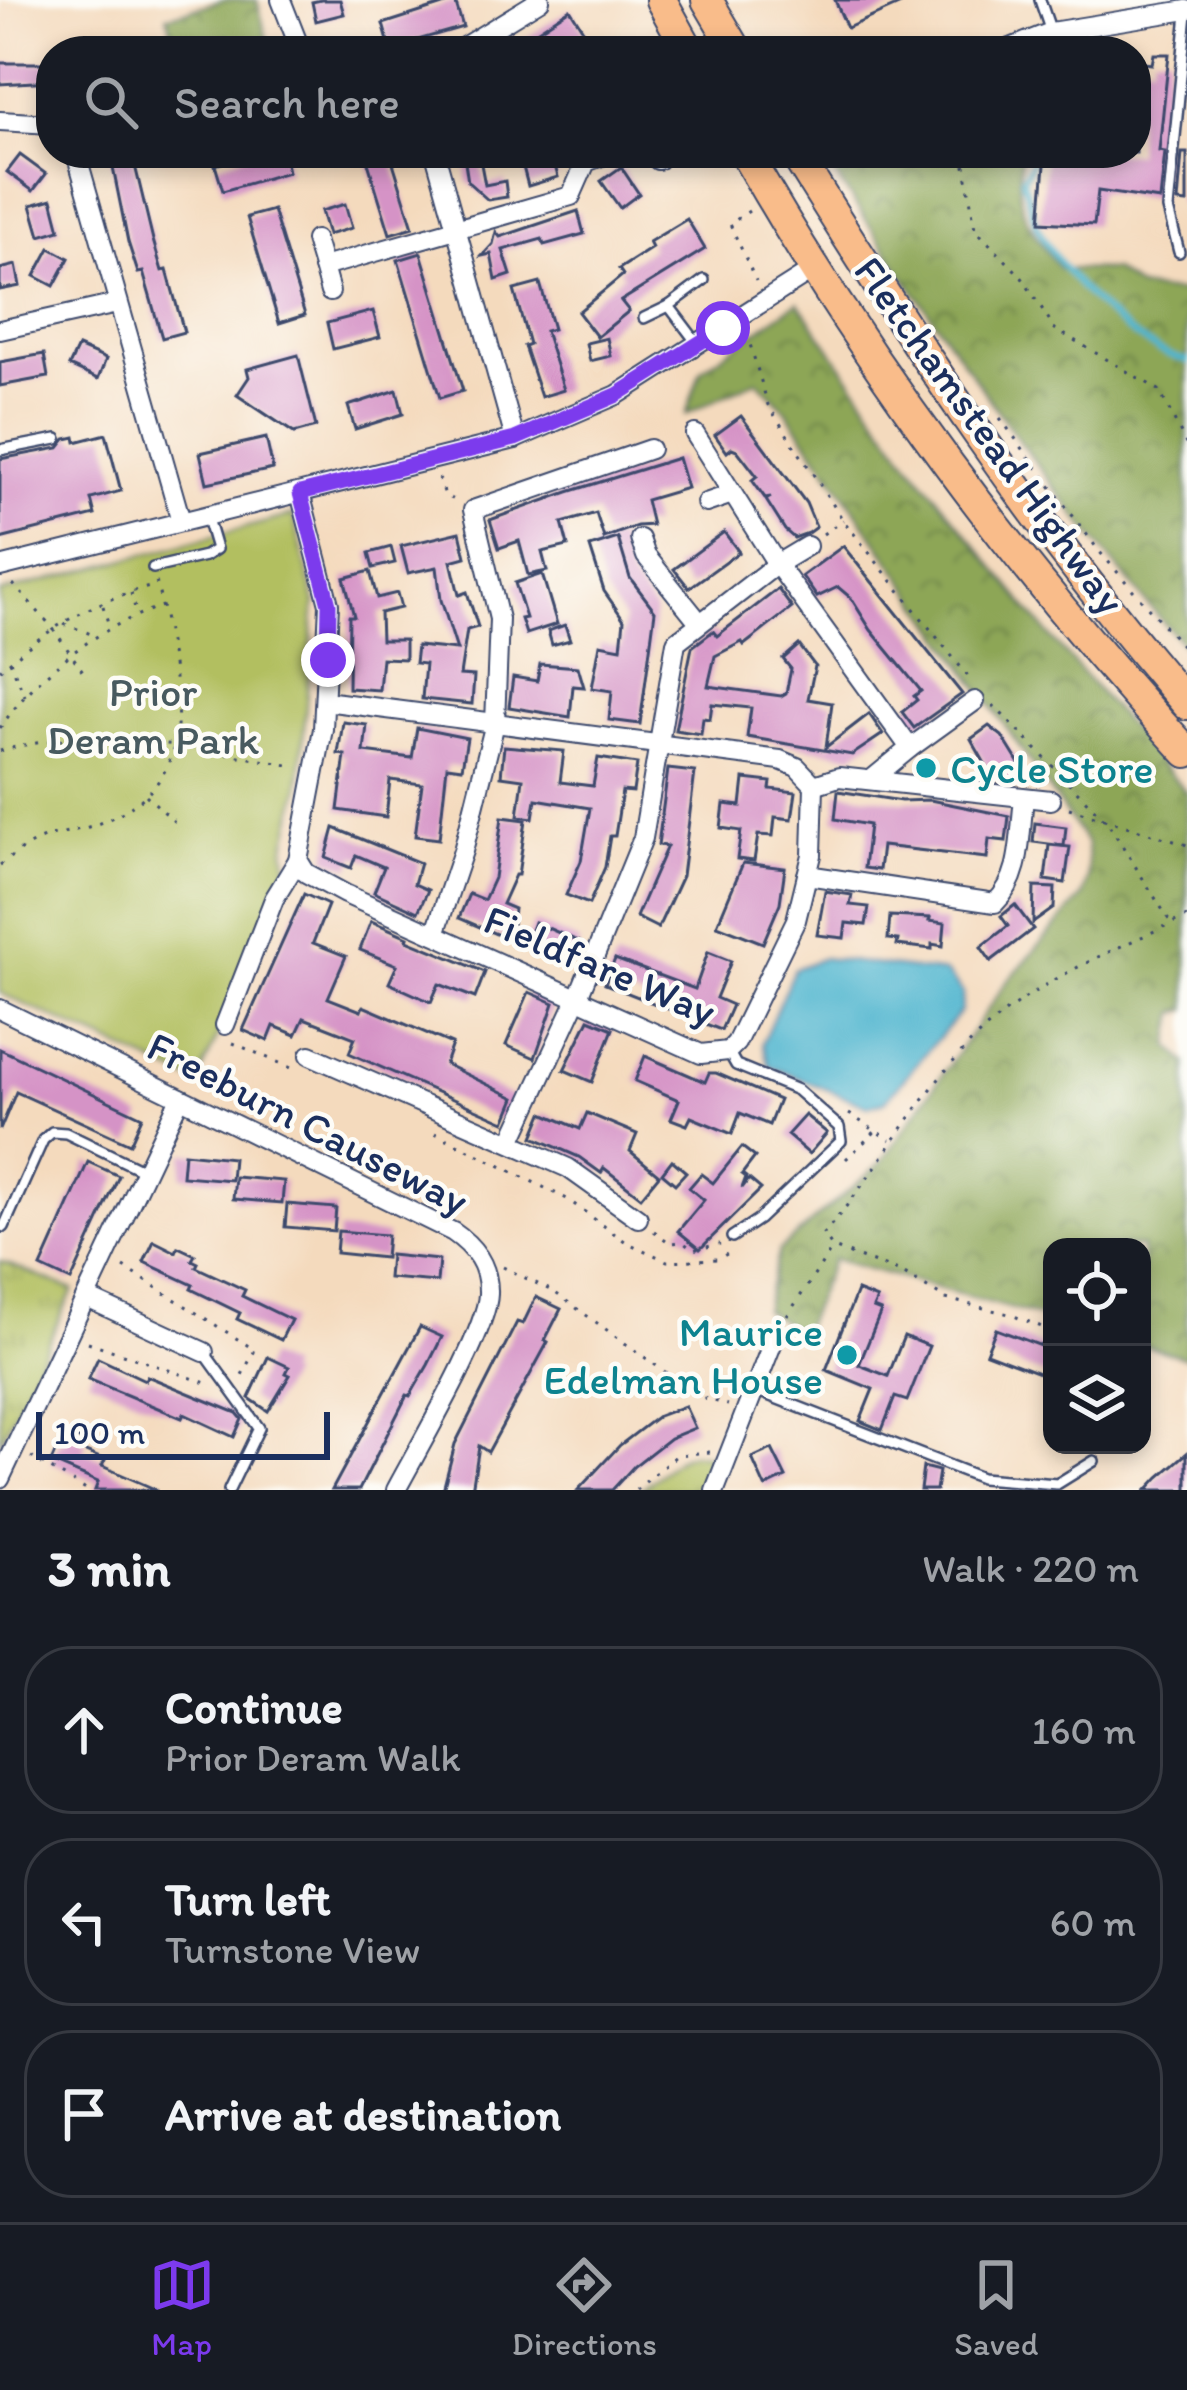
<!DOCTYPE html>
<html lang="en">
<head>
<meta charset="utf-8">
<style>
  :root { --surface:#171b24; --page:#242831; --text:#f1f3f6; --muted:#9ea1a6; --line:#363941; --accent:#7c3aed }
  body { margin:0; font-family:Itim,sans-serif; background:var(--page); color:var(--text) }
  .controls { position:absolute; right:36px; bottom:36px; display:grid; overflow:hidden; border-radius:24px; box-shadow:0 6px 18px #0003 }
  .controls button { width:108px; height:108px; display:grid; place-items:center; padding:0; border:0; border-bottom:3px solid var(--line); background:var(--surface); color:var(--text); font:60px sans-serif }
  .scale { position:absolute; left:36px; bottom:30px; width:294px; box-sizing:border-box; padding-left:12px; border:6px solid #1b2f5e; border-top:0; font-size:33px; line-height:42px; white-space:nowrap; color:#1b2f5e; -webkit-text-stroke:9px #fdfcf7; paint-order:stroke }
  .stop { position:absolute; width:36px; height:36px; margin:-27px; border:9px solid #7c3aed; border-radius:50%; background:#fff }
  .stop.end { background:#7c3aed; border-color:#fff; box-shadow:0 3px 12px #0008 }
  .list { margin:0; padding:0; list-style:none }
  h2 { display:flex; justify-content:space-between; align-items:center; height:156px; margin:0; padding:0 48px; font-size:51px }
  h2 small { font-size:39px; font-weight:400; color:var(--muted) }
  .list li { display:grid; grid-template-columns:78px 1fr auto; gap:36px; align-items:center; box-sizing:border-box; height:168px; margin:0 24px 24px; padding:0 24px; border:3px solid var(--line); border-radius:48px }
  .list b { display:block; font-size:45px; white-space:nowrap }
  .list p { margin:0; font-size:39px; white-space:nowrap; color:var(--muted) }
  .list em { font-size:39px; font-style:normal; color:var(--muted) }
  .icon { flex:none; width:66px; height:66px; fill:none; stroke:currentColor; stroke-width:2; stroke-linecap:round; stroke-linejoin:round }
  .map { position:relative; flex:none; width:1187px; height:1490px; overflow:hidden }
  .search { position:absolute; background:var(--surface); box-shadow:0 6px 18px #0003; left:36px; right:36px; top:36px; height:132px; display:flex; align-items:center; gap:30px; box-sizing:border-box; padding:0 42px; border-radius:48px; color:var(--muted); font-size:45px }
  .sheet { height:732px; background:var(--surface) }
  nav { display:flex; justify-content:space-around; align-items:center; box-sizing:border-box; height:168px; border-top:3px solid var(--line); background:var(--surface); font-size:33px; color:var(--muted) }
  nav a { display:grid; justify-items:center; gap:6px }
  nav .on { color:var(--accent) }
  .map>svg:first-child { display:block }
  .grass { fill:url(#grass-tufts); stroke:#667760; stroke-width:3 }
  .forest { fill:url(#forest-crowns); stroke:#546a5a; stroke-width:3 }
  .park { fill:#b2bf61; stroke:#667760; stroke-width:3 }
  .water { fill:#50b5cf; stroke:#367296; stroke-width:3 }
  .lines { fill:none; stroke-linecap:round; stroke-linejoin:round }
  .stream { stroke:#50b5cf; stroke-width:6 }
  .building { fill:#d593c6 }
  .service-casing { stroke:#3c496c; stroke-width:14 }
  .minor-casing { stroke:#3c496c; stroke-width:22 }
  .trunk-casing { stroke:#3c496c; stroke-width:34 }
  .path { stroke:#3c496c; stroke-width:3; stroke-dasharray:3 9; stroke-linecap:butt }
  .service { stroke:#fff; stroke-width:9 }
  .minor { stroke:#fff; stroke-width:18 }
  .trunk { stroke:#f9bc8a; stroke-width:30 }
  .route { stroke:#7c3aed; stroke-width:15 }
  .culture-dot { fill:#0f9aa8; stroke:#fdfcf7; stroke-width:4.5 }
  .labels { text-anchor:middle; dominant-baseline:central; stroke-width:9; stroke-linejoin:round; paint-order:stroke }
  .street-label { font-size:42px; fill:#1b2f5e; stroke:#fdfcf7 }
  .park-label { font-size:42px; fill:#485a5f; stroke:#fdfcf7 }
  .culture-label { font-size:42px; fill:#0d838f; stroke:#fdfcf7; text-anchor:start }
</style>
</head>
<body>
<div class="map">
<svg width="1187" height="1490" viewBox="0 0 1187 1490">
  <defs>
    <pattern id="grass-tufts" width="24" height="20" patternUnits="userSpaceOnUse" patternTransform="scale(3)"><rect width="24" height="20" fill="#b2bf61"/><path d="M3 7l-1-3M5 7V3M7 7l1-3M15 17l-1-3M17 17v-4M19 17l1-3" fill="none" stroke="#98a457"/></pattern>
    <pattern id="forest-crowns" width="20" height="18" patternUnits="userSpaceOnUse" patternTransform="scale(3)"><rect width="20" height="18" fill="#8da657"/><path d="M2 6a3 3 0 1 1 6 0M12 15a3 3 0 1 1 6 0" fill="none" stroke="#72884b"/></pattern>
  </defs>
  <rect width="100%" height="100%" fill="#fdfcf7"/>
  <filter id="ink" filterUnits="userSpaceOnUse"><feTurbulence type="fractalNoise" baseFrequency=".00833" numOctaves="2"/><feDisplacementMap in="SourceGraphic" scale="24" xChannelSelector="R" yChannelSelector="G"/><feConvolveMatrix kernelMatrix="1 2 1 2 8 2 1 2 1" color-interpolation-filters="sRGB"/></filter>
  <filter id="wash" filterUnits="userSpaceOnUse"><feTurbulence type="fractalNoise" baseFrequency=".004" numOctaves="4" result="noise"/><feDisplacementMap in="SourceGraphic" scale="48" xChannelSelector="R" yChannelSelector="G"/><feGaussianBlur stdDeviation="2.7" result="paint"/><feColorMatrix in="noise" values="0 0 0 0 0 0 0 0 0 0 0 0 0 0 0 0 0 1.4 0 .05"/><feComposite in="paint" operator="in"/></filter>
  <g filter="url(#wash)">
    <rect width="100%" height="100%" fill="#f4dabd"/>
    <!-- grass -->
    <g class="grass">
      <path d="M0,1261L73,1290L0,1443Z"/>
      <path d="M691,1453L712,1456L699,1490H640L680,1457Z"/>
    </g>
    <!-- forest -->
    <g class="forest">
      <path d="M224,0H257L270,51H178L167,16Z"/>
      <path d="M850,153H1022C1012,210 1028,225 1060,269L1113,270L1138,288L1187,293V649C1053,501 942,332 830,167Z"/>
      <path d="M798,302L905,457L1049,635L1187,793V1010L1176,1013L1170,1046L1187,1063V1358L1142,1345V1247H1052V1320L833,1259L801,1333L764,1310L779,1250L880,1164L1006,983L1083,896L1088,877L1087,844L785,409L757,380L686,414L701,370Z"/>
    </g>
    <!-- park -->
    <path class="park" d="M293,515L315,602L299,789L285,850L288,875L197,1083L0,993V593Z"/>
    <!-- water -->
    <path class="water" d="M823,958L946,973L963,993L961,1011L885,1101L868,1106L769,1066L762,1043L794,969Z"/>
    <g class="lines">
      <!-- stream -->
      <path class="stream" d="M1036,153L1023,179C1027,194 1031,210 1037,225C1060,276 1132,348 1187,361"/>
    </g>
    <g id="blocks">
      <!-- building -->
      <g class="building">
        <path d="M321,0H340L344,14L316,21L312,2Z"/>
        <path d="M835,0H910L847,28Z"/>
        <path d="M455,1L463,27L390,48L383,24Z"/>
        <path d="M570,9L585,33L569,44L574,51H506Z"/>
        <path d="M1154,54H1169L1159,151L1165,152L1160,200L1098,191L1094,225L1040,222L1046,153H1136V62L1152,64Z"/>
        <path d="M0,63H51V81L0,84Z"/>
        <path d="M110,153H132L153,240L162,271L167,270L184,332L162,338L143,272L138,273L128,242Z"/>
        <path d="M253,153H284L288,172L223,191L215,165Z"/>
        <path d="M365,153H390L413,227L390,234Z"/>
        <path d="M1182,153H1187V203L1178,202Z"/>
        <path d="M552,154L558,177L528,186L522,163Z"/>
        <path d="M20,155L46,174L33,191L7,172Z"/>
        <path d="M480,159L485,185L505,181L507,197L488,200L468,182L465,162Z"/>
        <path d="M621,167L639,194L620,208L601,181Z"/>
        <path d="M52,199L60,230L40,236L31,205Z"/>
        <path d="M345,204L352,228L328,235L321,211Z"/>
        <path d="M273,210L305,315L279,323L247,217Z"/>
        <path d="M578,211L584,234L544,245L542,239L503,250L511,275L496,280L491,254L482,256L493,244L496,232L500,237Z"/>
        <path d="M687,219L705,249L621,301L629,311L597,337L578,312L623,275L619,269L652,248L649,242Z"/>
        <path d="M50,248L69,258L54,286L35,276Z"/>
        <path d="M421,253L463,391L440,398L398,260Z"/>
        <path d="M16,265L20,286L0,290V269Z"/>
        <path d="M540,283L553,329L545,331L564,390L541,397L524,346L529,344L514,290Z"/>
        <path d="M373,311L380,337L333,349L327,323Z"/>
        <path d="M607,338L611,356L590,361L586,343Z"/>
        <path d="M78,347L106,359L98,379L69,366Z"/>
        <path d="M44,354L48,377L0,386V362Z"/>
        <path d="M298,355L316,427L294,433L237,395L249,377L247,369Z"/>
        <path d="M397,390L403,414L355,429L348,406Z"/>
        <path d="M741,416L806,503L816,527L808,533L794,538L785,530L766,500L771,497L765,498L752,480L757,476L737,450L732,448L727,452L715,435Z"/>
        <path d="M106,434L121,491L91,499L95,515L0,539V459L59,448L66,439L75,437L76,442Z"/>
        <path d="M266,438L273,469L207,483L200,453Z"/>
        <path d="M678,458L687,488L646,500L652,525L637,526L604,538L596,513L562,523L568,546L542,552L547,571L528,575L519,541L499,548L490,520L568,492Z"/>
        <path d="M460,532L466,557L451,561L459,595L467,592L478,627L467,630L460,675L474,676L472,704L422,699L425,664L415,663L417,646L457,650L441,600L437,567L408,573L401,546Z"/>
        <path d="M724,532L739,552L689,588L674,569Z"/>
        <path d="M618,538L630,578L655,611L640,724L609,720L612,691L592,688L600,644L621,648L624,620L604,591L590,547Z"/>
        <path d="M843,546L962,694L914,728L902,712L917,700L914,696L921,691L871,630L851,598L838,587L817,597L802,576Z"/>
        <path d="M391,547L395,563L373,568L369,553Z"/>
        <path d="M370,571L377,598L397,593L401,608L380,613L381,640H405V659L382,658L379,690L348,688L349,616H354L344,578Z"/>
        <path d="M542,574L557,624L526,634L521,619L526,618L515,583Z"/>
        <path d="M778,589L792,608L744,645L742,642L715,656L708,686L781,696L786,693L791,669L783,659L799,645L815,666L808,699L832,703L826,747L869,714L883,734L852,755L747,737L751,708L712,704L710,719L703,718L701,734L675,730L692,647L713,631L717,636Z"/>
        <path d="M565,625L570,640L552,645L548,631Z"/>
        <path d="M540,664L578,667L584,687L573,686L570,717L509,707L513,677L537,681Z"/>
        <path d="M343,722L367,725L364,752L412,758L417,728L467,738L462,768L447,766L439,839L415,836L422,784L390,780L386,817L338,810L345,755L338,754Z"/>
        <path d="M989,726L1002,736L1023,770L1008,782L998,776L992,780L975,778L987,767L971,739Z"/>
        <path d="M504,746L564,751L560,782L593,786L598,758L637,764L633,792L622,791L615,836H610L605,867L589,904L566,895L581,861L590,808L536,799L533,818L518,816L523,779L501,776Z"/>
        <path d="M668,769L695,772L682,876L658,928L636,917L667,846L658,845Z"/>
        <path d="M744,779L771,782L770,789L796,792L792,819L775,817L773,836L758,835L754,861L737,859L741,831L721,828L724,804L741,806Z"/>
        <path d="M838,791L901,801L930,800L1009,816L1006,841L989,839L987,858L882,846L879,870L864,868L869,825L835,819Z"/>
        <path d="M502,817L526,820L518,875H515L502,904L514,909L510,940L459,918L469,894L484,900L494,878Z"/>
        <path d="M1035,823L1066,827L1064,846L1033,842Z"/>
        <path d="M334,828L420,863L414,884L428,890L418,912L374,892L384,867L356,855L351,868L326,858Z"/>
        <path d="M1049,845L1070,847L1065,883L1045,880Z"/>
        <path d="M743,863L785,868L780,903L763,943L717,925Z"/>
        <path d="M1034,887L1055,888L1054,908L1033,923Z"/>
        <path d="M825,891L852,895L850,905L869,907L866,925L846,923L844,938L817,935Z"/>
        <path d="M304,894L328,905L313,943L346,956L328,998L361,1011L363,1006L452,1044L445,1064L515,1098L505,1122L349,1053L355,1038L304,1018L296,1035L274,1026L268,1041L243,1030Z"/>
        <path d="M1015,905L1033,929L991,961L981,947L1008,926L1001,916Z"/>
        <path d="M890,916L930,918L929,921L945,923L943,946L932,944V949L897,945L898,940L888,939Z"/>
        <path d="M371,921L408,937L407,940L485,972L475,998L439,984L431,1002L389,983L397,965L360,950Z"/>
        <path d="M534,922L580,942L570,966L525,946Z"/>
        <path d="M708,952L731,961L716,998L732,1005L721,1030L605,984L615,959L695,989Z"/>
        <path d="M529,992L554,1003L535,1058L506,1045Z"/>
        <path d="M589,1019L613,1029L592,1082L564,1070Z"/>
        <path d="M0,1049L142,1117L130,1144L16,1092L0,1130Z"/>
        <path d="M645,1056L705,1082L709,1073H716L779,1100L769,1125L740,1113L732,1134L691,1117L687,1125L671,1119L679,1100L635,1081Z"/>
        <path d="M543,1113L580,1129L587,1113L637,1134L630,1151L659,1175L641,1197L604,1168L601,1173L579,1157L533,1137Z"/>
        <path d="M805,1115L827,1133L809,1154L787,1135Z"/>
        <path d="M742,1147L755,1157L742,1174L746,1177L742,1188L749,1179L761,1189L700,1249L678,1231L704,1200L689,1188L701,1174L713,1183Z"/>
        <path d="M184,1153L233,1158L231,1180L182,1176Z"/>
        <path d="M672,1160L686,1172L675,1184L662,1173Z"/>
        <path d="M88,1162L119,1176L71,1281L41,1267Z"/>
        <path d="M235,1177L284,1181L282,1203L233,1199Z"/>
        <path d="M287,1204L336,1208L334,1231L285,1227Z"/>
        <path d="M338,1231L387,1235L385,1258L336,1253Z"/>
        <path d="M154,1241L176,1252L178,1247L195,1255L192,1260L198,1263L196,1267L245,1290L242,1296L291,1320L281,1340L237,1319L240,1313L191,1289L193,1285L144,1262Z"/>
        <path d="M390,1255L439,1260L437,1282L388,1278Z"/>
        <path d="M857,1291L877,1299L873,1308L881,1311L859,1365L888,1376L904,1336L929,1346L907,1401L895,1397L882,1430L860,1421L873,1389L826,1370Z"/>
        <path d="M536,1297L561,1309L545,1340L548,1342L488,1452L479,1446L472,1490H443L455,1444L517,1322L523,1324Z"/>
        <path d="M420,1327L442,1337L428,1365L410,1396L407,1395L359,1490H332Z"/>
        <path d="M996,1329L1052,1350L1049,1377L986,1353Z"/>
        <path d="M268,1357L289,1367L286,1373L290,1375L268,1411L249,1398Z"/>
        <path d="M98,1358L145,1380L147,1376L237,1413L242,1419L234,1437L184,1414L182,1418L88,1379Z"/>
        <path d="M685,1406L695,1428L670,1438L634,1466L612,1490H578L620,1445L658,1416Z"/>
        <path d="M67,1434L86,1442L83,1451L105,1460L102,1466L157,1490H95L98,1482L51,1462L60,1441L64,1443Z"/>
        <path d="M772,1449L786,1477L765,1487L752,1458Z"/>
        <path d="M1187,1453V1490H1147L1159,1477Z"/>
        <path d="M923,1467L939,1471L936,1490H920Z"/>
      </g>
    </g>
  </g>
  <g filter="url(#ink)">
    <use href="#blocks" fill-opacity="0" stroke="#3c496c" stroke-width="3"/>
    <g class="lines">
      <defs>
        <g id="service">
          <path d="M1040,0L1051,32"/>
          <path d="M1179,252L1168,209L1187,13"/>
          <path d="M669,306L697,343"/>
          <path d="M644,318L669,306L704,280"/>
          <path d="M0,450L57,439"/>
          <path d="M153,568L205,556L216,549L206,515"/>
          <path d="M728,1051L736,1065L797,1090L839,1127L841,1141L759,1219L732,1237"/>
          <path d="M4,1227L43,1140L52,1132L66,1133L146,1172"/>
          <path d="M204,1352L259,1428L229,1490"/>
          <path d="M755,1390L981,1478L1057,1484L1094,1461"/>
        </g>
        <g id="minor">
          <path d="M281,0L301,51"/>
          <path d="M457,51L540,0"/>
          <path d="M1003,51L1051,32L1187,10"/>
          <path d="M0,121L51,124"/>
          <path d="M76,153L181,521"/>
          <path d="M435,153L515,439"/>
          <path d="M652,153L658,160"/>
          <path d="M315,240L323,267L571,196L586,162L610,153"/>
          <path d="M323,267L330,292"/>
          <path d="M0,330L117,304"/>
          <path d="M695,434L777,564L910,748L975,701"/>
          <path d="M300,493L329,604L323,729L298,860L306,873L345,894L701,1054L728,1051L736,1043L796,920L812,855L814,785L797,767L780,760L325,701"/>
          <path d="M706,503L732,494"/>
          <path d="M640,539L646,556L699,622"/>
          <path d="M0,567L515,439L617,395L816,268"/>
          <path d="M871,780L910,748"/>
          <path d="M814,785L839,777L1051,800"/>
          <path d="M807,875L995,903C1023,876 1019,835 1024,799"/>
          <path d="M435,934L463,851L495,723L499,619L473,510L650,449"/>
          <path d="M0,1009L453,1232C475,1247 489,1266 488,1294C487,1332 417,1450 396,1490"/>
          <path d="M225,1025L274,899L298,860"/>
          <path d="M310,1055L568,1168L638,1218"/>
          <path d="M511,1142L578,997L643,838L676,642L777,564L807,546"/>
          <path d="M87,1298L204,1352"/>
          <path d="M0,1479L180,1098"/>
          <path d="M715,1490L776,1334"/>
        </g>
        <g id="trunk">
          <path d="M661,0L689,51"/>
          <path d="M707,0L737,51"/>
          <path d="M745,153C863,361 1024,577 1187,752"/>
          <path d="M795,153C914,345 1039,533 1187,704"/>
        </g>
      </defs>
      <!-- service casing -->
      <use href="#service" class="service-casing"/>
      <!-- minor casing -->
      <use href="#minor" class="minor-casing"/>
      <!-- trunk casing -->
      <use href="#trunk" class="trunk-casing"/>
      <!-- path -->
      <g class="path">
        <path d="M963,153L975,229L1021,276L1055,329L1159,390L1187,446"/>
        <path d="M829,155L832,153"/>
        <path d="M749,211L730,224L756,281"/>
        <path d="M747,334L768,405L843,520L971,680"/>
        <path d="M1000,418L1099,551L1187,652"/>
        <path d="M439,478L445,495L458,502"/>
        <path d="M823,534L843,520"/>
        <path d="M13,584L52,627L87,677"/>
        <path d="M131,593L136,612"/>
        <path d="M103,606L109,626"/>
        <path d="M64,624L94,635"/>
        <path d="M10,661L25,696"/>
        <path d="M0,670C45,630 95,599 154,586"/>
        <path d="M993,705L1108,823L1171,923"/>
        <path d="M0,728C38,672 98,627 162,606L156,581"/>
        <path d="M0,751C98,723 196,749 294,766"/>
        <path d="M146,795L179,826"/>
        <path d="M1069,808L1187,845"/>
        <path d="M0,865C10,858 20,849 31,844C52,832 80,832 102,822C205,780 178,693 162,606"/>
        <path d="M233,1043L296,1070"/>
        <path d="M849,1114L890,1140"/>
        <path d="M435,1133L567,1199L626,1242L667,1261L718,1259L732,1251"/>
        <path d="M846,1159L876,1131"/>
        <path d="M654,1231L670,1243L683,1242L693,1250L720,1244"/>
        <path d="M124,1267L255,1350L242,1375"/>
        <path d="M503,1267L554,1292L700,1397L728,1405"/>
        <path d="M787,1316L832,1249"/>
        <path d="M1052,1331L1009,1314L946,1299L901,1272L833,1248L823,1234C887,1163 928,1071 1006,1012C1062,969 1124,946 1187,916"/>
        <path d="M88,1342L209,1384"/>
        <path d="M31,1457L86,1490"/>
        <path d="M636,1490L677,1455L710,1452"/>
      </g>
      <!-- service -->
      <use href="#service" class="service"/>
      <!-- minor -->
      <use href="#minor" class="minor"/>
      <!-- trunk -->
      <use href="#trunk" class="trunk"/>
    </g>
  </g>
  <g class="lines" filter="url(#ink)">
    <!-- route -->
    <path class="route" d="M328,660L329,604L300,493L515,439L617,395L723,328"/>
  </g>
  <!-- markers -->
  <g class="culture-dot">
    <circle cx="926" cy="768" r="12"/>
    <circle cx="847" cy="1355" r="12"/>
  </g>
  <g class="labels">
    <!-- street labels -->
    <g class="street-label">
      <text transform="translate(990 435) rotate(54)">Fletchamstead Highway</text>
      <text transform="translate(600 965) rotate(23)">Fieldfare Way</text>
      <text transform="translate(308 1123) rotate(27)">Freeburn Causeway</text>
    </g>
    <!-- park labels -->
    <g class="park-label">
      <text x="153" y="691">Prior<tspan x="153" dy="48">Deram Park</tspan></text>
    </g>
    <!-- culture labels -->
    <g class="culture-label">
      <text x="950" y="768">Cycle Store</text>
      <text x="823" y="1331" text-anchor="end">Maurice<tspan x="823" dy="48">Edelman House</tspan></text>
    </g>
  </g>
</svg>
<div class="controls">
<button><svg class="icon" aria-label="locate" viewBox="0 0 24 24"><circle cx="12" cy="12" r="6"/><path d="M12 2v4M12 18v4M2 12h4M18 12h4"/></svg></button>
<button><svg class="icon" aria-label="layers" viewBox="0 0 24 24"><path d="M12 4l9 5-9 5-9-5zM3 14l9 5 9-5"/></svg></button>
</div>
<div class="scale">100 m</div>
<div class="stop" style="left:723px;top:328px"></div>
<div class="stop end" style="left:328px;top:660px"></div>
<div class="search"><svg class="icon" aria-label="search" viewBox="0 0 24 24"><circle cx="10" cy="10" r="6"/><path d="M15 15l6 6"/></svg>Search here</div>
</div>
<section class="sheet">
<h2>3 min<small>Walk · 220 m</small></h2>
<ul class="list">
<li><svg class="icon" aria-label="ahead" viewBox="0 0 24 24"><path d="M12 20V5M6 11l6-6 6 6"/></svg><div><b>Continue</b><p>Prior Deram Walk</p></div><em>160 m</em></li>
<li><svg class="icon" aria-label="left" viewBox="0 0 24 24"><path d="M17 20v-9H6M10 6l-5 5 5 5"/></svg><div><b>Turn left</b><p>Turnstone View</p></div><em>60 m</em></li>
<li><svg class="icon" aria-label="arrive" viewBox="0 0 24 24"><path d="M6 21V4h12l-3 4 3 4H6"/></svg><div><b>Arrive at destination</b></div></li>
</ul>
</section>
<nav>
<a class="on"><svg class="icon" aria-label="map" viewBox="0 0 24 24"><path d="M3 6l6-2 6 2 6-2v14l-6 2-6-2-6 2zM9 4v14M15 6v14"/></svg>Map</a>
<a><svg class="icon" aria-label="directions" viewBox="0 0 24 24"><path d="M12 3l9 9-9 9-9-9zM9 14v-3h6M13 9l2 2-2 2"/></svg>Directions</a>
<a><svg class="icon" aria-label="saved" viewBox="0 0 24 24"><path d="M7 4h10v16l-5-4-5 4z"/></svg>Saved</a>
</nav>
</body>
</html>
